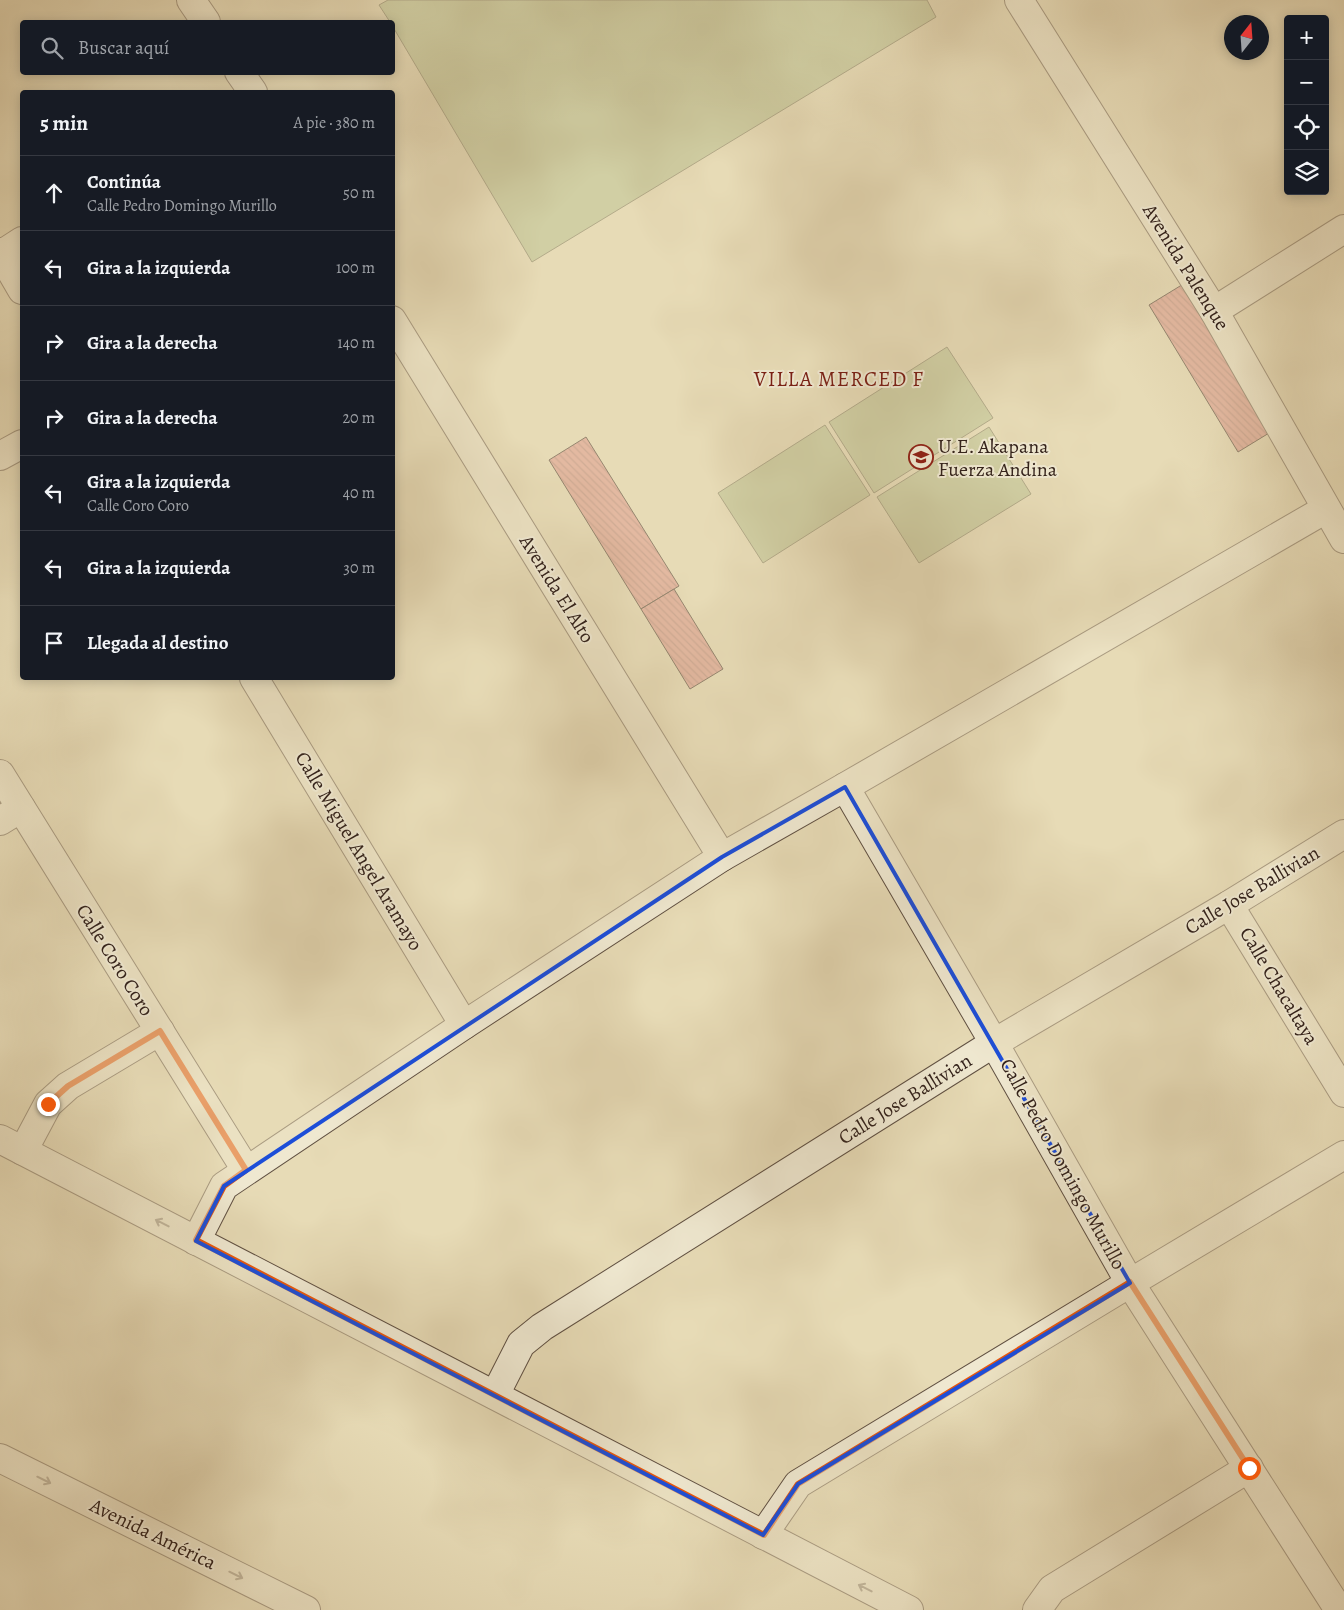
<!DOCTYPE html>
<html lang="es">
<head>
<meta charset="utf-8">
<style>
  :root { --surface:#171b24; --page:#242831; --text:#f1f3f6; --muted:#9ea1a6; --line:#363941 }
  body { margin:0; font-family:Alegreya,serif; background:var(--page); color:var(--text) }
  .controls { position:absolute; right:15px; top:15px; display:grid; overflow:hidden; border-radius:5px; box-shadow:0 2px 12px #0003 }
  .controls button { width:45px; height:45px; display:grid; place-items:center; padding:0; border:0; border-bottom:1px solid var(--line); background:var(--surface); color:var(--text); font:25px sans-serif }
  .compass { position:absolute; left:1224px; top:15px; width:45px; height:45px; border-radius:50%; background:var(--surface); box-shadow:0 2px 12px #0003; rotate:17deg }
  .stop { position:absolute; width:15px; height:15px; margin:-11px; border:4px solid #ea580c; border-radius:50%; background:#fff }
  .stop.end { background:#ea580c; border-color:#fff; box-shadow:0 1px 5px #0008 }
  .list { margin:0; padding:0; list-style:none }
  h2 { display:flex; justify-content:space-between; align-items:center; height:65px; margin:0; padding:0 20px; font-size:21px }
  h2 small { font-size:16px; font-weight:400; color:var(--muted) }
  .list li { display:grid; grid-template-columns:32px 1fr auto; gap:15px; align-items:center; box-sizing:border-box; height:75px; padding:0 20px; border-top:1px solid var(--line) }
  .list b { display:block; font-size:19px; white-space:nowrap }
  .list p { margin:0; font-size:16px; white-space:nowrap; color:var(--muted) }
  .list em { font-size:16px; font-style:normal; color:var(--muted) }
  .icon { flex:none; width:28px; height:28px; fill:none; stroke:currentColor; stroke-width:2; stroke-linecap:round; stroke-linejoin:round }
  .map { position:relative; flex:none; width:1344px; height:1610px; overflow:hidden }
  .search { position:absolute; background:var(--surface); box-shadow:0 2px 12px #0003; left:20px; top:20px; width:375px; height:55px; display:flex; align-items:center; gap:12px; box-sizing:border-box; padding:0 18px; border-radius:5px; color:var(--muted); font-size:19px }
  .panel { position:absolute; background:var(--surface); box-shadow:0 2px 12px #0003; left:20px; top:90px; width:375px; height:590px; border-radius:5px }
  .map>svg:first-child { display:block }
  .grass { fill:#b6c08e; stroke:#747154 }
  .building { fill:url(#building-back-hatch); stroke:#33221b }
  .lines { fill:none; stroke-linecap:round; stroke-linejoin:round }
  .minor-casing { stroke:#605042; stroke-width:30 }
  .tertiary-casing { stroke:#605042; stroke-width:30 }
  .minor { stroke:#efe8d0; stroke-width:28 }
  .tertiary { stroke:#efe8d0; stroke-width:28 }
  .oneway { stroke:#918576 }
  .route { stroke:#ea580c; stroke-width:6 }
  .marked { fill:none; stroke:#1d4ed8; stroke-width:4; stroke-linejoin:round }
  .labels { text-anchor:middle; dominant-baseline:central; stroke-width:4; stroke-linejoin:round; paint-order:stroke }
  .street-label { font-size:20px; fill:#33221b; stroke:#efe8d0 }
  .poi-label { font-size:20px; fill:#33221b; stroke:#efe8d0; text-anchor:start }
  .neighbourhood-label { font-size:21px; letter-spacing:1px; fill:#7a1f14; stroke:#efe8d0 }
</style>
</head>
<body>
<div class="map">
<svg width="1344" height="1610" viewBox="0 0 1344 1610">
  <defs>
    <pattern id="building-back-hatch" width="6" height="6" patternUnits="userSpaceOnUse" patternTransform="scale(1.25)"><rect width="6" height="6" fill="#de9087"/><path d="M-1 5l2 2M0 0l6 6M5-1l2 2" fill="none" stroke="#b5756e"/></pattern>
  </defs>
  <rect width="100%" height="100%" fill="#e7dbb6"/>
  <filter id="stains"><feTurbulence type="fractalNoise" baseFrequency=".004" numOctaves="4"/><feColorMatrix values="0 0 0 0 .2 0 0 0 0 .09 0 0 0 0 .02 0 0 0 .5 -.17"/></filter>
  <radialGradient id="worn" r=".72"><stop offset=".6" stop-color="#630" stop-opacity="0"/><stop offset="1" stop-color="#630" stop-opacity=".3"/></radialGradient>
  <!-- grass -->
  <g class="grass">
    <path d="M388,0H927L936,17L532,262L393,27L392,22H390L379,5Z"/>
    <path d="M947,347L993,418L874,493L829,422Z"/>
    <path d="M825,425L870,495L763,563L718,493Z"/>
    <path d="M989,427L1031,494L919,563L877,497Z"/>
  </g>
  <!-- building -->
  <g class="building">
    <path d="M1185,283L1274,430L1238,452L1149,305Z"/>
    <path d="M586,437L679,586L641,609L549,460Z"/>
    <path d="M674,589L723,669L690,689L641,609Z"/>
  </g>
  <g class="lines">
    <defs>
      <g id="minor">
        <path d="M191,0L206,22"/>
        <path d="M1019,0L1214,311L1344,539"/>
        <path d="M239,72L253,92"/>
        <path d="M0,252L22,290"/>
        <path d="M2,254L22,241"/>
        <path d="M1214,311L1344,229"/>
        <path d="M392,320L722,857"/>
        <path d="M0,456L22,444"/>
        <path d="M254,678L464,1025"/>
        <path d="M0,774L246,1170"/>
        <path d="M845,787L994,1043L1130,1283L1339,1610"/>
        <path d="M0,821L21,808"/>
        <path d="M1229,905L1344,1093"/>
        <path d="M23,1151L48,1104L68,1086L160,1031"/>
        <path d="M196,1241L224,1186L464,1025L722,857L845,787L1326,509"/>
        <path d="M495,1395L521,1344L542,1327L994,1043L1229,905L1344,834"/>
        <path d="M763,1535L798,1484L1130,1283L1344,1155"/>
        <path d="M1037,1610L1052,1589L1249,1468"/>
      </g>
      <g id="tertiary">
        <path d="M0,1139L909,1610"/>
        <path d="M0,1458L306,1610"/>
      </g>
    </defs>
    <!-- minor casing -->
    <use href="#minor" class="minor-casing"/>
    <!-- tertiary casing -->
    <use href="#tertiary" class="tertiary-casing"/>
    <!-- minor -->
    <use href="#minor" class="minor"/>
    <!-- tertiary -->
    <use href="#tertiary" class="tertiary"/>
  </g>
  <!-- one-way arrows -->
  <defs><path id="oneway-shaft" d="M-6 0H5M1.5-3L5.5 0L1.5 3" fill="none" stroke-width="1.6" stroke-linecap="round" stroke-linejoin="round" transform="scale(1.25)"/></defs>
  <g class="oneway">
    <use href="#oneway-shaft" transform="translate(162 1223) rotate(-153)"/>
    <use href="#oneway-shaft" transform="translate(44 1480) rotate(26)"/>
    <use href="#oneway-shaft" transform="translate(236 1575) rotate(26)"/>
    <use href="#oneway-shaft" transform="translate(865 1588) rotate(-153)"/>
  </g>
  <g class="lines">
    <!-- route -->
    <path class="route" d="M48,1104L68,1086L160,1031L246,1170L224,1186L196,1240L764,1535L798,1484L1130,1282L1249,1468"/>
  </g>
  <!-- marked area -->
  <path d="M0 0H1344V1610H0ZM845,787L1130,1283L798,1484L763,1535L196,1241L224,1186L722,857Z" fill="#e7dbb6" fill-opacity=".55" fill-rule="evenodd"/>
  <path class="marked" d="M845,787L1130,1283L798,1484L763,1535L196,1241L224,1186L722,857Z"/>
  <!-- icons -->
  <defs>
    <symbol id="school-ring" viewBox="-11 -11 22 22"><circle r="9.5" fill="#efe8d0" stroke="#8f2418" stroke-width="1.5"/><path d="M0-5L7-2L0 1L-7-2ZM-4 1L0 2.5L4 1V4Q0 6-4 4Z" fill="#8f2418"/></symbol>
  </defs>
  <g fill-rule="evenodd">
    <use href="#school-ring" x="907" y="443" width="28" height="28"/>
  </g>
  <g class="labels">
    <!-- street labels -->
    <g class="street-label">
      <text transform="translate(1186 267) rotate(58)">Avenida Palenque</text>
      <text transform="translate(557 589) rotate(58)">Avenida El Alto</text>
      <text transform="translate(359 851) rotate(59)">Calle Miguel Angel Aramayo</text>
      <text transform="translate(1252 890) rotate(-31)">Calle Jose Ballivian</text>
      <text transform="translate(115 960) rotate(58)">Calle Coro Coro</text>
      <text transform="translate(1279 986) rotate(59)">Calle Chacaltaya</text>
      <text transform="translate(905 1099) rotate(-32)">Calle Jose Ballivian</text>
      <text transform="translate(1063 1164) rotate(61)">Calle Pedro Domingo Murillo</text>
      <text transform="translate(153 1534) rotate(26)">Avenida América</text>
    </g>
    <!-- poi labels -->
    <g class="poi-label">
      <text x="938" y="446">U.E. Akapana<tspan x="938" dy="23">Fuerza Andina</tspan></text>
    </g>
    <!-- neighbourhood labels -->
    <g class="neighbourhood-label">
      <text x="839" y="379">VILLA MERCED F</text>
    </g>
  </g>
  <rect width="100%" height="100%" filter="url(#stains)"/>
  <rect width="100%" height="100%" fill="url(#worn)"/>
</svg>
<div class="controls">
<button>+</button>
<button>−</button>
<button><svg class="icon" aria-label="locate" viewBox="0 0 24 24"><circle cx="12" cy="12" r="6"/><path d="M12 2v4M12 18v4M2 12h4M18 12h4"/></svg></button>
<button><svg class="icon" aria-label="layers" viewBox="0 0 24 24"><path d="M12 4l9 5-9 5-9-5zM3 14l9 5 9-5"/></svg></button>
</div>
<svg class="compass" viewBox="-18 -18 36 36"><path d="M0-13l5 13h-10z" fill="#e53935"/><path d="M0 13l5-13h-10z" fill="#9ea1a6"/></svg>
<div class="stop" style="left:1249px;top:1468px"></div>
<div class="stop end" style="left:48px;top:1104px"></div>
<div class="search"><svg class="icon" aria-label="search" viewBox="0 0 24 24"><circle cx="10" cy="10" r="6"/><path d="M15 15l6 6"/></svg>Buscar aquí</div>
<section class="panel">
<h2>5 min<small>A pie · 380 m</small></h2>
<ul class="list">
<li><svg class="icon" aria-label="ahead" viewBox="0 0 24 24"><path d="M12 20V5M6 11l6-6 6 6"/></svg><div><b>Continúa</b><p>Calle Pedro Domingo Murillo</p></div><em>50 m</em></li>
<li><svg class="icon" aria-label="left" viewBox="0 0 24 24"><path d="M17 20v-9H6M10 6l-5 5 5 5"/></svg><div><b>Gira a la izquierda</b></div><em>100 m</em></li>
<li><svg class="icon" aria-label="right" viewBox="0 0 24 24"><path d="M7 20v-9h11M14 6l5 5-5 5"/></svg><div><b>Gira a la derecha</b></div><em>140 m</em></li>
<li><svg class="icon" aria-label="right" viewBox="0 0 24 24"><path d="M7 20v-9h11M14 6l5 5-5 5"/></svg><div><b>Gira a la derecha</b></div><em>20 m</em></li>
<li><svg class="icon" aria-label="left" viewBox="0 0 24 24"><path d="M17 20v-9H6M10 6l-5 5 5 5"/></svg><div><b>Gira a la izquierda</b><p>Calle Coro Coro</p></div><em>40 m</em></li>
<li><svg class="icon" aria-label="left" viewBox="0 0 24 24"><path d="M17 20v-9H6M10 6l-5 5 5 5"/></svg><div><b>Gira a la izquierda</b></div><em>30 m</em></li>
<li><svg class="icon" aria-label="arrive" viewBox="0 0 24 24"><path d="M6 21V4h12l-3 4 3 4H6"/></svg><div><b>Llegada al destino</b></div></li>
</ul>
</section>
</div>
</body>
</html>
